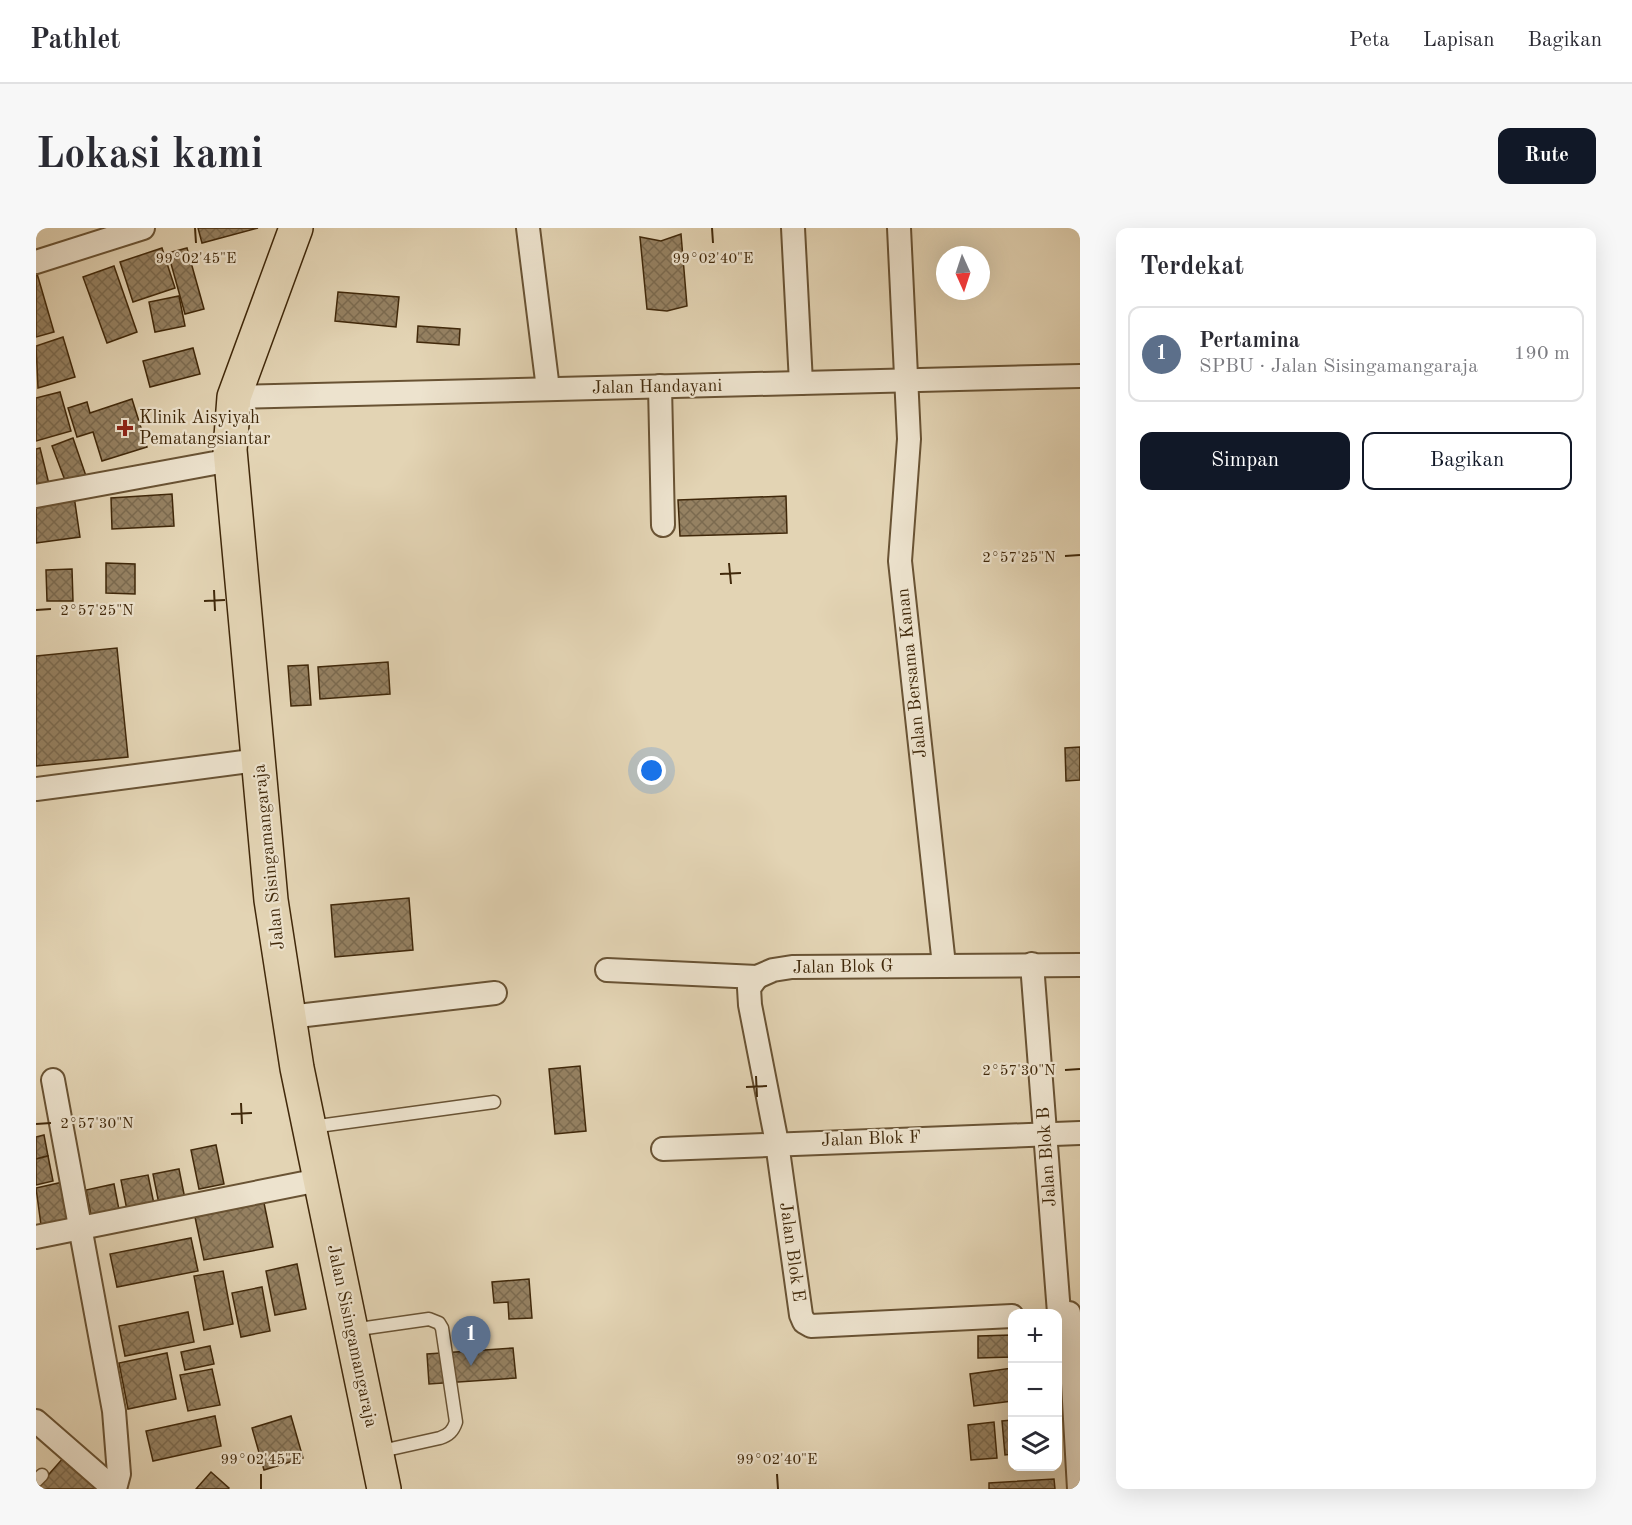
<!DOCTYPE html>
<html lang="id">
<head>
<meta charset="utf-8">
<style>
  :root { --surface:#fff; --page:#f7f7f7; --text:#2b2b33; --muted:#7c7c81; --line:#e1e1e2; --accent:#111827 }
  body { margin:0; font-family:"Old Standard TT",serif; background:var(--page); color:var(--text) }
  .controls { position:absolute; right:18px; bottom:18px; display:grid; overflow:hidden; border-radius:12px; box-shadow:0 6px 24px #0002 }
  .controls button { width:54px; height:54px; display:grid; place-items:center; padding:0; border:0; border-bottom:2px solid var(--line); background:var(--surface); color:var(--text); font:30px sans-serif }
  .compass { position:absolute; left:900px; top:18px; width:54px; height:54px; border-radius:50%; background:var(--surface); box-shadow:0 6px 24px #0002; rotate:177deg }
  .you { position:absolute; left:616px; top:543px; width:21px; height:21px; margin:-15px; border:4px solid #fff; border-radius:50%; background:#1a73e8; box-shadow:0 0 0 9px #1a73e833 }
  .badge { display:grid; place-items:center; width:39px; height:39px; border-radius:50%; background:var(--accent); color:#fff; font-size:20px; font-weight:700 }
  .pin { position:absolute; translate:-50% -50px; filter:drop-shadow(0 2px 3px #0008) }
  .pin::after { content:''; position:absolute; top:32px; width:21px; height:18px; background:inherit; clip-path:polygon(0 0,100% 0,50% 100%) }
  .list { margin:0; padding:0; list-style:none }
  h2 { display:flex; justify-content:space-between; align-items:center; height:78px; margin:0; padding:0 24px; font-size:26px }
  h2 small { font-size:20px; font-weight:400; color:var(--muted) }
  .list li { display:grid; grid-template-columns:39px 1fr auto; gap:18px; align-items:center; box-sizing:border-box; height:96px; margin:0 12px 12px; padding:0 12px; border:2px solid var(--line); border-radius:12px }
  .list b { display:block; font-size:22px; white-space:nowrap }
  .list p { margin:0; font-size:20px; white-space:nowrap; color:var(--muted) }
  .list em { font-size:20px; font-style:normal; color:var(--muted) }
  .actions { display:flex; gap:12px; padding:18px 24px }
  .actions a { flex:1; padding:14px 0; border:2px solid var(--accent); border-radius:12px; text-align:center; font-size:21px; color:var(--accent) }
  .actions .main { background:var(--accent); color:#fff }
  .icon { flex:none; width:33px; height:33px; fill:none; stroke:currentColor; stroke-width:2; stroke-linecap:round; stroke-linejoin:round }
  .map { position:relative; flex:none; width:1044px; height:1261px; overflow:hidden; border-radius:12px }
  header { display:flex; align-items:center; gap:36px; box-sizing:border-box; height:84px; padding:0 30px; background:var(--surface); border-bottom:2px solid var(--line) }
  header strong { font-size:28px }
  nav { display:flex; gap:33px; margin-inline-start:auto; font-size:21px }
  .intro { display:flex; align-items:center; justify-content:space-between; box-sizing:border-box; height:144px; padding:0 36px }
  h1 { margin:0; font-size:42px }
  .button { padding:15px 27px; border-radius:12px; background:var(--accent); color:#fff; font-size:21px; font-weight:700 }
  main { display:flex; gap:36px; padding:0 36px }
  aside { flex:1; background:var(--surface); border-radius:12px; box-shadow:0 6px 24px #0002 }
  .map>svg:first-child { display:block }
  .building { fill:url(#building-cross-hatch); stroke:#40280a; stroke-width:1.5 }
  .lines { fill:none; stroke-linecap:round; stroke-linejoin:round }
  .lane-casing { stroke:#695334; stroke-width:15 }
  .street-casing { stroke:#695334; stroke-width:26 }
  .highway-casing { stroke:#40280a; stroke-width:36 }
  .lane { stroke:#ede3ce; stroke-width:12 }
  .street { stroke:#ede3ce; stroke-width:22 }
  .highway { stroke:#e3d4b4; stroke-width:33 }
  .ticks { fill:none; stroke:#40280a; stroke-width:2 }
  .poi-dot { fill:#8f2418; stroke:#ede3ce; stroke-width:2 }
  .labels { text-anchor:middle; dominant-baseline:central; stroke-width:4.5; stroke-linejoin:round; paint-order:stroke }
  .street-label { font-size:18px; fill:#40280a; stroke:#ede3ce }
  .poi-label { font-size:18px; fill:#40280a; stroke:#ede3ce; text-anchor:start }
  .ticks-label { font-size:15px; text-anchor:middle; fill:#40280a; stroke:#ede3ce; stroke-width:4.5; stroke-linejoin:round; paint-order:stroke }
</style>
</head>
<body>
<header>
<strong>Pathlet</strong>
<nav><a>Peta</a><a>Lapisan</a><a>Bagikan</a></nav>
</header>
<div class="intro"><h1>Lokasi kami</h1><a class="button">Rute</a></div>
<main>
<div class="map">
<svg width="1044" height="1261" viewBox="0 0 1044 1261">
  <defs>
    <pattern id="building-cross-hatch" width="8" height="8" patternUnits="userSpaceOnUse" patternTransform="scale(1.5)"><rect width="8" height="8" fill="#958162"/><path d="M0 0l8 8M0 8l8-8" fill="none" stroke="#7b6a4f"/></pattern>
  </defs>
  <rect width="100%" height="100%" fill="#e3d4b4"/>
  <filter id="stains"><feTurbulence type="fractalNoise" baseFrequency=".00333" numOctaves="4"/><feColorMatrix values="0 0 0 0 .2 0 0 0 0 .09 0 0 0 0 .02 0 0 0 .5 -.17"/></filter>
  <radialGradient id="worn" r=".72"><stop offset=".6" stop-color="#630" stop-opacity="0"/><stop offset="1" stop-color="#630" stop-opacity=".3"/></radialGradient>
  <!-- building -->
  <g class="building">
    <path d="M162,0H222L166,15Z"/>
    <path d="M645,6L651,78L631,83L611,81L604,9L625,13Z"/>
    <path d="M126,20L139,60L97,74L84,34Z"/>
    <path d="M151,20L168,81L149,86L132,25Z"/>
    <path d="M78,38L101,104L71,115L47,49Z"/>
    <path d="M0,42L18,104L0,109Z"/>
    <path d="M302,64L363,69L360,99L299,93Z"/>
    <path d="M143,68L149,98L119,104L113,74Z"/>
    <path d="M382,98L424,101L423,117L381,114Z"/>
    <path d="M27,109L39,149L2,160L0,118Z"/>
    <path d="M157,120L164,146L114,159L107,133Z"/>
    <path d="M24,164L35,203L0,213V170Z"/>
    <path d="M96,171L111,219L66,233L57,204L41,209L32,180L51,174L54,185Z"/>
    <path d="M37,210L50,248L30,255L16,218Z"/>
    <path d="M4,220L13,256L0,260V221Z"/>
    <path d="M136,266L138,298L76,301L75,270Z"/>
    <path d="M38,268L44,309L0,315V272Z"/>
    <path d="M750,268L751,305L644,308L642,272Z"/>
    <path d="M70,335L99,336V366L70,365Z"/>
    <path d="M36,341L37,373H11L10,342Z"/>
    <path d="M81,420L92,529L0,538V428Z"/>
    <path d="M352,434L354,466L284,471L282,439Z"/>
    <path d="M272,437L275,477L255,478L252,438Z"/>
    <path d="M1044,519V552L1030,553L1029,520Z"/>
    <path d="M373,670L377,722L299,729L295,677Z"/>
    <path d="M544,838L550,903L519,906L513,841Z"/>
    <path d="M8,907L12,928L0,931V909Z"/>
    <path d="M180,917L188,956L163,961L155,922Z"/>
    <path d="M12,928L17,953L0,957V931Z"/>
    <path d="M143,941L149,971L123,976L117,946Z"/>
    <path d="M112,947L119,981L92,987L85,952Z"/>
    <path d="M27,954L35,991L5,997L0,960Z"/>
    <path d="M78,956L84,987L56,992L50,962Z"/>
    <path d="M228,975L237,1019L168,1032L159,989Z"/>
    <path d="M155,1010L162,1043L81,1059L74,1026Z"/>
    <path d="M261,1036L270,1081L239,1087L230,1043Z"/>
    <path d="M187,1043L197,1096L168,1102L158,1048Z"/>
    <path d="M493,1051L496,1090L473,1091L472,1074L458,1075L456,1054Z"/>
    <path d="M226,1059L234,1103L205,1109L196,1065Z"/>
    <path d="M152,1084L158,1114L89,1128L83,1098Z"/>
    <path d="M975,1107L976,1129L942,1130V1108Z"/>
    <path d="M174,1118L178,1136L149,1142L145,1124Z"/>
    <path d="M477,1120L480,1150L393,1156L391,1126Z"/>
    <path d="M131,1125L140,1171L92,1181L83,1135Z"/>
    <path d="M976,1140V1173L938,1178L934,1146Z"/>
    <path d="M176,1141L184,1177L152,1183L144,1147Z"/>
    <path d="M179,1188L185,1218L117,1233L110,1203Z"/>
    <path d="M255,1188L267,1230L228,1242L216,1200Z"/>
    <path d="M976,1192V1226L969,1227L966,1193Z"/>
    <path d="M958,1194L961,1230L935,1232L932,1197Z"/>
    <path d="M28,1229L62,1261H0Z"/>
    <path d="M175,1244L193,1260L192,1261H160Z"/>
    <path d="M1018,1251L1019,1261H953V1255Z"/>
  </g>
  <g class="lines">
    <defs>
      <g id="lane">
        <path d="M275,899L458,874"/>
        <path d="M316,1102L393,1091L403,1095L406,1100L420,1194C417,1203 413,1207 404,1210L341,1224"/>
        <path d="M0,1253L6,1247"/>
      </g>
      <g id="street">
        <path d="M492,0L512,161"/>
        <path d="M757,0L765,155"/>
        <path d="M863,0L873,211L864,333L908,737"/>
        <path d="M0,34L107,0"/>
        <path d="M624,158L627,297"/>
        <path d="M198,169L1044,148"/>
        <path d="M0,268L195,232"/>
        <path d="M0,561L222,532"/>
        <path d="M996,736L1023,1085"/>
        <path d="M571,742L721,749L737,742L756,739L1044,737"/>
        <path d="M721,749L713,760L714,777L741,915L765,1087L768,1094L775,1098L976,1088"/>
        <path d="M253,789L459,765"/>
        <path d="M17,852L78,1183L83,1246L79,1261"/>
        <path d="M627,921L1044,905"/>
        <path d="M0,1009L283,952"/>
        <path d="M1033,1085L1043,1261"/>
        <path d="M0,1193L78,1261"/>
      </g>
      <path id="highway" d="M260,0L198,169L194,222L235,672L261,840L348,1261"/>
    </defs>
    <!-- lane casing -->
    <use href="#lane" class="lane-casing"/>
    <!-- street casing -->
    <use href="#street" class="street-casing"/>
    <!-- highway casing -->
    <use href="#highway" class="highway-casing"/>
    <!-- lane -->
    <use href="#lane" class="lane"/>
    <!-- street -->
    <use href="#street" class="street"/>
    <!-- highway -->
    <use href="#highway" class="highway"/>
  </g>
  <!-- ticks -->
  <path class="ticks" d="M159,0L160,15M676,0L677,15M1029,328L1044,327M693,335L695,356M684,346L705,345M178,362L179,383M168,373L189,372M0,382L15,381M1029,842L1044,841M720,848L721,869M710,859L731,858M205,875L206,896M195,886L216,885M0,896L15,895M225,1246V1261M741,1246L742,1261"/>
  <!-- markers -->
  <path class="poi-dot" d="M86 191h6v6h6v6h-6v6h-6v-6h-6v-6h6z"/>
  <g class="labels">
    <!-- street labels -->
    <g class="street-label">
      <text transform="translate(621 159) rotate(-1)">Jalan Handayani</text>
      <text transform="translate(876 445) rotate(-96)">Jalan Bersama Kanan</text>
      <text transform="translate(233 629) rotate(-96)">Jalan Sisingamangaraja</text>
      <text transform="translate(807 739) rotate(-1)">Jalan Blok G</text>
      <text transform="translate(835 911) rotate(-2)">Jalan Blok F</text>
      <text transform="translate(1011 929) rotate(-94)">Jalan Blok B</text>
      <text transform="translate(756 1024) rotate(82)">Jalan Blok E</text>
      <text transform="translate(316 1108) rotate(78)">Jalan Sisingamangaraja</text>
    </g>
    <!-- poi labels -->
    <g class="poi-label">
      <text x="103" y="190">Klinik Aisyiyah<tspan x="103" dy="21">Pematangsiantar</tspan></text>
    </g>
  </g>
  <g class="ticks-label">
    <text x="160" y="35">99°02'45"E</text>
    <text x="677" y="35">99°02'40"E</text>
    <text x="983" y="334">2°57'25"N</text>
    <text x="61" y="387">2°57'25"N</text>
    <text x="983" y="847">2°57'30"N</text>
    <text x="61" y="900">2°57'30"N</text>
    <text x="225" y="1236">99°02'45"E</text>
    <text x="741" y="1236">99°02'40"E</text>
  </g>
  <rect width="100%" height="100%" filter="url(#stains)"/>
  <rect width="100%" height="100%" fill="url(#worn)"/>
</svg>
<div class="controls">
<button>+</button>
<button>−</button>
<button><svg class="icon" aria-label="layers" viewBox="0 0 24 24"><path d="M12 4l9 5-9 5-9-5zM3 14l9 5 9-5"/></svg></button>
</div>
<svg class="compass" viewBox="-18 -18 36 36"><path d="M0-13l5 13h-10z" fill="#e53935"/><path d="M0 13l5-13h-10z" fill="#7c7c81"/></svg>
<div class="you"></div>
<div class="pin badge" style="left:435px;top:1138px;background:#5c6f8a">1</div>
</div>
<aside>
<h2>Terdekat<small></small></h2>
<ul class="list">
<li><span class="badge" style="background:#5c6f8a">1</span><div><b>Pertamina</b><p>SPBU · Jalan Sisingamangaraja</p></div><em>190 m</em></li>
</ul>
<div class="actions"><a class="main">Simpan</a><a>Bagikan</a></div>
</aside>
</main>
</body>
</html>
